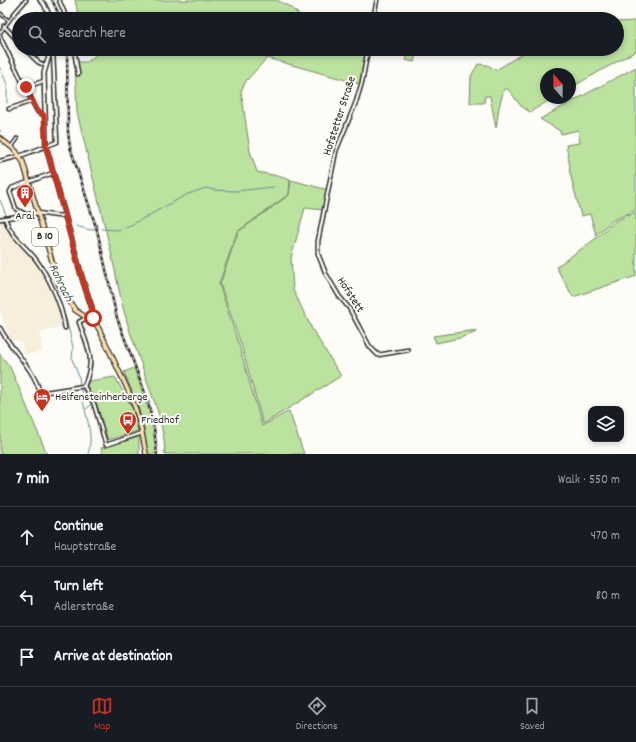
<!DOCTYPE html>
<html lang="en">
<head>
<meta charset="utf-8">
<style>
  :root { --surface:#171b24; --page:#242831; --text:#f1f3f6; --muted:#9ea1a6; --line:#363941; --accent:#c8321e }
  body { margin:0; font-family:Dekko,sans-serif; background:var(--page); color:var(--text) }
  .controls { position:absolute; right:12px; bottom:12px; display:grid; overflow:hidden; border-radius:8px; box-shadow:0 2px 6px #0003 }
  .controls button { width:36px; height:36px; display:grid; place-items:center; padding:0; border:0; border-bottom:1px solid var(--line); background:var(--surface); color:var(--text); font:20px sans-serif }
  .compass { position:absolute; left:540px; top:68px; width:36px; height:36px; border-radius:50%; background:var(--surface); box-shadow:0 2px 6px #0003; rotate:339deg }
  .stop { position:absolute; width:12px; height:12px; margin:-9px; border:3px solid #c8321e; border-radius:50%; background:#fff }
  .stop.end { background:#c8321e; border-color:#fff; box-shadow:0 1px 4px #0008 }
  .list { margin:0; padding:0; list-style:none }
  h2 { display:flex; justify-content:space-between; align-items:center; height:52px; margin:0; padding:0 16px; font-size:17px }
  h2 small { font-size:13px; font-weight:400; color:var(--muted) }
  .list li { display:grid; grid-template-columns:26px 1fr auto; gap:12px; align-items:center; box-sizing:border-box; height:60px; padding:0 16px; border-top:1px solid var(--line) }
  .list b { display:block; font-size:15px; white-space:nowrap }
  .list p { margin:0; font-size:13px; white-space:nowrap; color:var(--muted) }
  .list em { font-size:13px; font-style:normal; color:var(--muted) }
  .icon { flex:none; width:22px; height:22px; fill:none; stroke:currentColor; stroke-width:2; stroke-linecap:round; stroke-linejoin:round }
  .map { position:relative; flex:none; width:636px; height:454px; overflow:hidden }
  .search { position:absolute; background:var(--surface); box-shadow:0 2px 6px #0003; left:12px; right:12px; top:12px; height:44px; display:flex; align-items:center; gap:10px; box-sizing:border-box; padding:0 14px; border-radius:22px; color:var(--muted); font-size:15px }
  .sheet { height:232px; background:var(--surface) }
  nav { display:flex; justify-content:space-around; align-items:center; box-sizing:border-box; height:56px; border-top:1px solid var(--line); background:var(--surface); font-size:11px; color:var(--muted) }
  nav a { display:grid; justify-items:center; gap:2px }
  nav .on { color:var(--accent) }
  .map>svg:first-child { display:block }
  .built { fill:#f7eedc }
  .green { fill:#bbe29e; stroke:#738664 }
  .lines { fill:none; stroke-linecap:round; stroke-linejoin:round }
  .stream { stroke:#5f8f95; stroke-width:1 }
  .pedestrian-casing { stroke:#2b2b2b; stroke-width:4.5 }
  .minor-casing { stroke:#2b2b2b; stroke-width:5.5 }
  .tertiary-casing { stroke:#2b2b2b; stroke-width:6 }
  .primary-casing { stroke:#2b2b2b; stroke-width:6 }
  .pedestrian { stroke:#fdfcf7; stroke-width:1.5 }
  .minor { stroke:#fdfcf7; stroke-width:2.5 }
  .tertiary { stroke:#fdfcf7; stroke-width:3 }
  .primary { stroke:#f9deab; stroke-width:3.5 }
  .rail-casing { stroke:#2b2b2b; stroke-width:2.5 }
  .rail { stroke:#fdfcf7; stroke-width:1; stroke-dasharray:3; stroke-linecap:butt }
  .route { stroke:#c8321e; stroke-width:5 }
  .labels { text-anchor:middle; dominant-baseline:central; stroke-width:4; stroke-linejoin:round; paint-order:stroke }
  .shield { fill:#fdfcf7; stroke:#6a6a68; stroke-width:1 }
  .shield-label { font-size:11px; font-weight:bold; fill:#2b2b2b }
  .street-label { font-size:12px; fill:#2b2b2b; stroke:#fdfcf7 }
  .poi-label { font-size:12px; fill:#2b2b2b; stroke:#fdfcf7; text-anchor:start }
  .water-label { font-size:13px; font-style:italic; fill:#455d60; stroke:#fdfcf7 }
</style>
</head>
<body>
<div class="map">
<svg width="636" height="454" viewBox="0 0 636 454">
  <rect width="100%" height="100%" fill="#fdfcf7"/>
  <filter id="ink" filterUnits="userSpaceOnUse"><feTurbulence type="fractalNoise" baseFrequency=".025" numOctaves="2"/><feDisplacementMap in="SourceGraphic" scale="8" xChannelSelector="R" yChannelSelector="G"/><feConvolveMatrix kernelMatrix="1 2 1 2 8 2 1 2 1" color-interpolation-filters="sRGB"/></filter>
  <g filter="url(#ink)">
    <!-- built -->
    <path class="built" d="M0,221H5L12,236L25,249L45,277L60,311L63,326L40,333L42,352L24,355L21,342L10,339L0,310Z"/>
    <!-- green -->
    <g class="green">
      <path d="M75,0H277L290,7L304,19H79Z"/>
      <path d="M635,21L636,23V51L570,88V74H546V98H553L530,112L521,106L508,89H504L499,107L496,128L490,96H485L484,103H470L471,76L478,64L487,65L496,70L530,49H617V22Z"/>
      <path d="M103,49H366L363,72L360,84L267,58L246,81L241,91L250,151L257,172L278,176L290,180L289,194L237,232L219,284L239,345L262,426L289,411L304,454H165L164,439L159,415L129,329L122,304L111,252L77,112L75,62H87Z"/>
      <path d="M408,49H417L414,62L405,60Z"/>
      <path d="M636,67V210L613,220L596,235L590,214L581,216L569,169L570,167L566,145L580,143L578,130L561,134L560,131L540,119Z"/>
      <path d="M291,180L328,190L323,210L305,208L291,258L293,290L312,329L341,376L263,424L241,344L220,284L238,232L289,195Z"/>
      <path d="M636,212V276L573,297L556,267L595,239L615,221Z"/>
      <path d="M477,330V332L460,338L436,343L433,336Z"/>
      <path d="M0,354L10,367L47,454H0Z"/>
      <path d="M134,368C144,396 156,424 157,454H147C146,425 135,399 124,372Z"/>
      <path d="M115,377L133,409L138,431L108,440L97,405L87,386L89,381Z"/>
      <path d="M139,437V454H102L101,448Z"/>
    </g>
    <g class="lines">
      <!-- stream -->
      <g class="stream">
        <path d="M0,68L7,84V103"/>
        <path d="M0,130V132"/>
        <path d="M0,200L12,230"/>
        <path d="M76,226L90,230L95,229"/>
        <path d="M101,229L118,230L131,225L188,194L206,188L214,190L236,191L274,187"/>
        <path d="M22,242L32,252L49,277"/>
        <path d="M57,295L62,307L67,322L73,347L72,359L79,377L80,384"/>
        <path d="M81,389C83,410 95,433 88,454"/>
        <path d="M82,390L85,392L91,403L90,406L86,409"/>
      </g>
      <defs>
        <g id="pedestrian">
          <path d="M0,13L9,21"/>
          <path d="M0,33L14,14"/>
          <path d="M0,34L2,41"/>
        </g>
        <g id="minor">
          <path d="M59,0L67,19"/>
          <path d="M2,1L3,0"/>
          <path d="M14,14L26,0"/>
          <path d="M373,19L377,0"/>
          <path d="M4,26L19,42"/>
          <path d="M2,41L35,107L38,112L44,115"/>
          <path d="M25,49L38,62L46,66"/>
          <path d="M74,49L78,74"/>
          <path d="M368,49L362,82L356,102L336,151L318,241V254L326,274L339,296L349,308L370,347L378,355L408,350"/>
          <path d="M26,87L44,81"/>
          <path d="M9,109L32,101"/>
          <path d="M12,146L17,139"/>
          <path d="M0,161L20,156L57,142L53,53L51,50"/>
          <path d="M25,214L16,209L10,192L12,188L53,173"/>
          <path d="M5,218C10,235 23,244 34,257C49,276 62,305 65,328"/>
          <path d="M0,219L37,213L59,216L65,215"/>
          <path d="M0,328C11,350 34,368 40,393L84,386"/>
          <path d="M84,386L94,404L106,445L142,433"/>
          <path d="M84,386C96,359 88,348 79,322L86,318"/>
        </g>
        <g id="tertiary">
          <path d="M40,0L44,4L51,19"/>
          <path d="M51,49L44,73L46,146L83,281L92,308L90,314L86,318"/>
          <path d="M91,312L94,323"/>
        </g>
        <path id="primary" d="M0,138L16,151L23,162L59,285L75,310L96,324L99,329L127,388L136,410L142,433L146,454"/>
      </defs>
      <!-- pedestrian casing -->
      <use href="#pedestrian" class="pedestrian-casing"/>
      <!-- minor casing -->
      <use href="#minor" class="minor-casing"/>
      <!-- tertiary casing -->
      <use href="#tertiary" class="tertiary-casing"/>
      <!-- primary casing -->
      <use href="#primary" class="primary-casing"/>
      <!-- pedestrian -->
      <use href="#pedestrian" class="pedestrian"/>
      <!-- minor -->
      <use href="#minor" class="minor"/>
      <!-- tertiary -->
      <use href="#tertiary" class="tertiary"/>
      <!-- primary -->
      <use href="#primary" class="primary"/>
      <defs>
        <g id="rail">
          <path d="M52,0L61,19"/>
          <path d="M67,49L68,132L70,147L97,230L117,318L148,401L154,428L157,454"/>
        </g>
      </defs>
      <!-- rail casing -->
      <use href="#rail" class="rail-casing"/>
      <!-- rail -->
      <use href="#rail" class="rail"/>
    </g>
  </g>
  <g class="lines" filter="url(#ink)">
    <!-- route -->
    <path class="route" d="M26,87L38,112L44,115L46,146L81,275L92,308L93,318"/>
  </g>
  <!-- icons -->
  <defs>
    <symbol id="building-pin" viewBox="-11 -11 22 30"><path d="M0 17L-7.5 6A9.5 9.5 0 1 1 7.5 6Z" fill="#c8321e" stroke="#fdfcf7"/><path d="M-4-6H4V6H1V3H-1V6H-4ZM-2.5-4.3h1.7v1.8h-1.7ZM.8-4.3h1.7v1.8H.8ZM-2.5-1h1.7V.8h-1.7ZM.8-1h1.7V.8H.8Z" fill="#fff"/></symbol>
    <symbol id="hotel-pin" viewBox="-11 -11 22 30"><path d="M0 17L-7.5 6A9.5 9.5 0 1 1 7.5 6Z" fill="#c8321e" stroke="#fdfcf7"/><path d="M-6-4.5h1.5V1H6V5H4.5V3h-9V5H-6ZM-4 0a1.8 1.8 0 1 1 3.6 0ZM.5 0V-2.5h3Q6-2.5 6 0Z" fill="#fff"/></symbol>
    <symbol id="bus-pin" viewBox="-11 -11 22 30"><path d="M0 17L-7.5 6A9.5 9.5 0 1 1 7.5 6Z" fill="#c8321e" stroke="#fdfcf7"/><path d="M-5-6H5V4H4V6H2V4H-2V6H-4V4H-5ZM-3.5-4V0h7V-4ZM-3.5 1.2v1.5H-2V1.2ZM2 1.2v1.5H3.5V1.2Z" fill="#fff"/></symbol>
  </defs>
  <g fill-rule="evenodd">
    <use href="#building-pin" x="15" y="183" width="20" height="27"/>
    <use href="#hotel-pin" x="32" y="387" width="20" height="27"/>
    <use href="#bus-pin" x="118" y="410" width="20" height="27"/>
  </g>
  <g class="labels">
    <!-- shield labels -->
    <rect class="shield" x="32" y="228" width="26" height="18" rx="3"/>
    <g class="shield-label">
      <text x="45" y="237">B 10</text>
    </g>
    <!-- street labels -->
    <g class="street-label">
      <text transform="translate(340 116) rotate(-72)">Hofstetter Straße</text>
      <text transform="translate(350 295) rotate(57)">Hofstett</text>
    </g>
    <!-- poi labels -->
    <g class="poi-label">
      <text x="25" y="216" text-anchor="middle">Aral</text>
      <text x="55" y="397">Helfensteinherberge</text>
      <text x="141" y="420">Friedhof</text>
    </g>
    <!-- water labels -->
    <g class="water-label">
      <text transform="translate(60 283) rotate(64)">Rohrach</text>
    </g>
  </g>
</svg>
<div class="controls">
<button><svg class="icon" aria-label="layers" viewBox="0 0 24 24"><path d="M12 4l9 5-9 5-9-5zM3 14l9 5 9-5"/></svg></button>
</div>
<svg class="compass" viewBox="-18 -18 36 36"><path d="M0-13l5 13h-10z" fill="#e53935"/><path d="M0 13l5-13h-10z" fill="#9ea1a6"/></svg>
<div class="stop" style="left:93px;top:318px"></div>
<div class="stop end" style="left:26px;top:87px"></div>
<div class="search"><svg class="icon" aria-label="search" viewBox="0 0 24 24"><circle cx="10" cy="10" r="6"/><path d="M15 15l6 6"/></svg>Search here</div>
</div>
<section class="sheet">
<h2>7 min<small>Walk · 550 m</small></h2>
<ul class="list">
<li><svg class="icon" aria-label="ahead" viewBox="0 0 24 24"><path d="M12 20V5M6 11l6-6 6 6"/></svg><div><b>Continue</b><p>Hauptstraße</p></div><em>470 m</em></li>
<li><svg class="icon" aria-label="left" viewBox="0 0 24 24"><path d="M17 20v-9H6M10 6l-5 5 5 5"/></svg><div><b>Turn left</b><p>Adlerstraße</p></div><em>80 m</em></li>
<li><svg class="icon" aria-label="arrive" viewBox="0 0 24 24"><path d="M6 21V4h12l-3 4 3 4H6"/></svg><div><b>Arrive at destination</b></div></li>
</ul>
</section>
<nav>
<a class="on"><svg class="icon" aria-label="map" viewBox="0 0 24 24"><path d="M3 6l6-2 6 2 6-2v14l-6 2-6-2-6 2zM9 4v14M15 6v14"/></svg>Map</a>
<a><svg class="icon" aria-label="directions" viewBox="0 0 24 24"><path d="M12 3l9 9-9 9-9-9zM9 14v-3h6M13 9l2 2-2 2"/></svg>Directions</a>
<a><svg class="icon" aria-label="saved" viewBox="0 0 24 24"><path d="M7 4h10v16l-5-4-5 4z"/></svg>Saved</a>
</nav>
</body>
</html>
